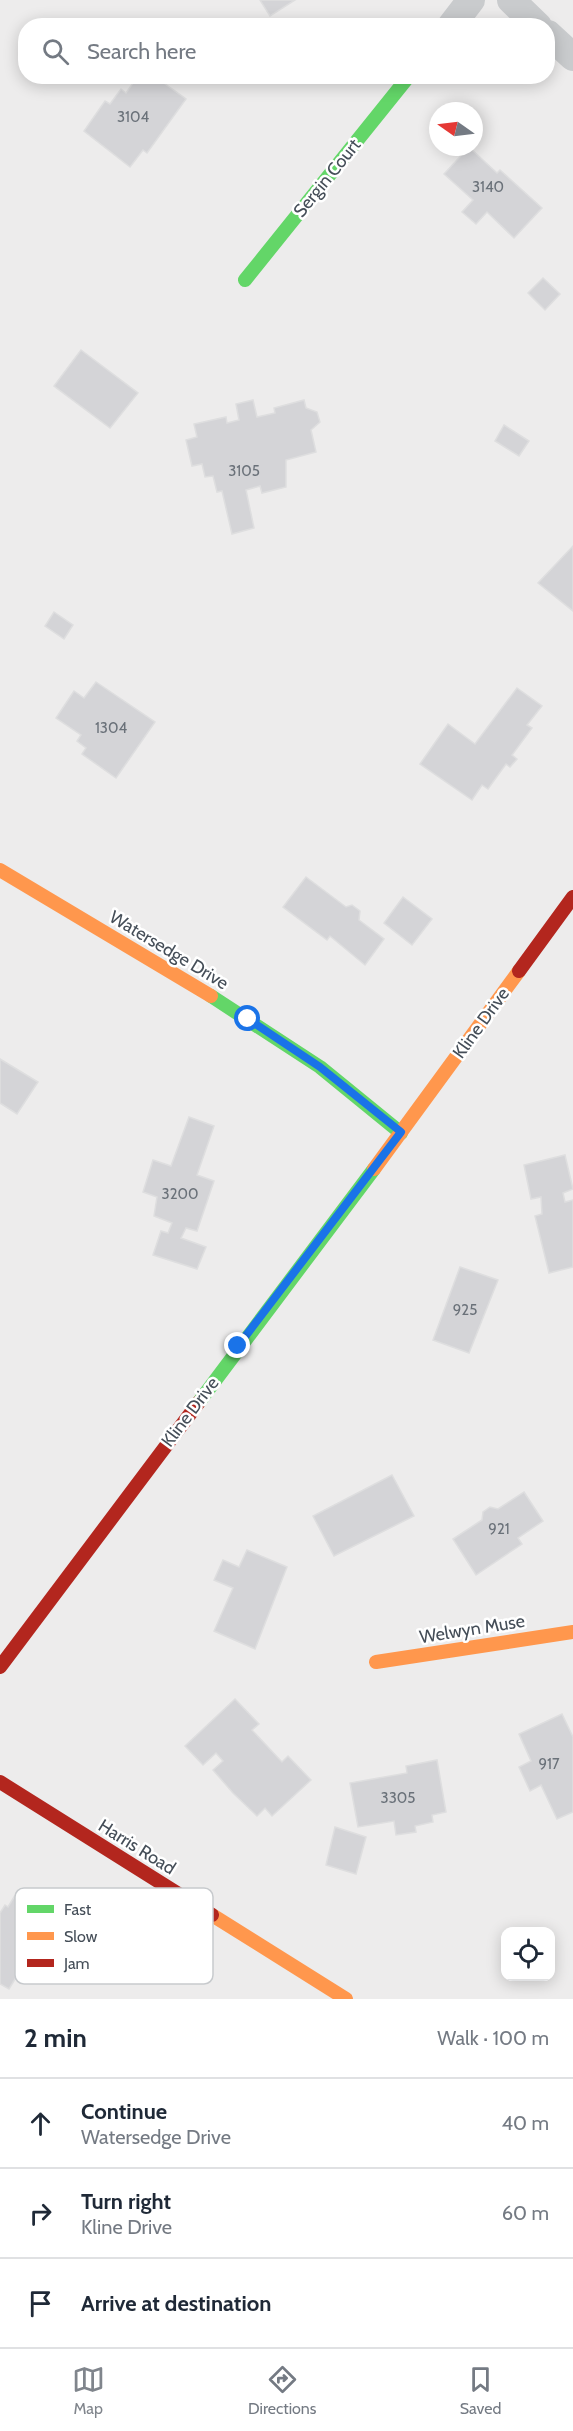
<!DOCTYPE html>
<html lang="en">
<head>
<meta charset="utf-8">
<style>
  :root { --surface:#fff; --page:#f2f2f3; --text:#1f2937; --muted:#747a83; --line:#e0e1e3; --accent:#80858c }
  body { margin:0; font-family:Cabin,sans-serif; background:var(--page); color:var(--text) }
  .controls { position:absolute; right:18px; bottom:18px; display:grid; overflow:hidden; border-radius:12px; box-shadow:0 3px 15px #0003 }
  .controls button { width:54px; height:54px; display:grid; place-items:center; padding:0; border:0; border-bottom:2px solid var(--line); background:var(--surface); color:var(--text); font:30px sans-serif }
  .compass { position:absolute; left:429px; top:102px; width:54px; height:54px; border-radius:50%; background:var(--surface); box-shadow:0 3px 15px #0003; rotate:284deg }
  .stop { position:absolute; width:18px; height:18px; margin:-14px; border:4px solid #1a73e8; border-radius:50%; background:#fff }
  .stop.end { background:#1a73e8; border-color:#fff; box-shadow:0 2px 6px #0008 }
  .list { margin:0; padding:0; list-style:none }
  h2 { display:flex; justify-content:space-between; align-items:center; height:78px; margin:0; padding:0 24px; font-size:26px }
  h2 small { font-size:20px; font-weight:400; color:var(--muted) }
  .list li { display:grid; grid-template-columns:39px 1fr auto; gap:18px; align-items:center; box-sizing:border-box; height:90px; padding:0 24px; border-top:2px solid var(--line) }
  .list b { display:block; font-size:22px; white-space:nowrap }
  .list p { margin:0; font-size:20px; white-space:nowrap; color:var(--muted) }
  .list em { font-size:20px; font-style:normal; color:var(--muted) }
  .icon { flex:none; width:33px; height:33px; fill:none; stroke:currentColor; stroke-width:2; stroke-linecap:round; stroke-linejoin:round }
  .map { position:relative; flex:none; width:573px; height:1999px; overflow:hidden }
  .search { position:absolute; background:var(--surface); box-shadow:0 3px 15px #0003; left:18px; right:18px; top:18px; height:66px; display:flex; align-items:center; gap:15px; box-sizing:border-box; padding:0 21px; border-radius:24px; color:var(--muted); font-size:22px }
  .sheet { height:348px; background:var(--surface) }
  nav { display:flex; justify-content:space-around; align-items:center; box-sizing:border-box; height:84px; border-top:2px solid var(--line); background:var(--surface); font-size:16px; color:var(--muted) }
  nav a { display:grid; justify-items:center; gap:3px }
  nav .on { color:var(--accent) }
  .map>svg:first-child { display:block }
  .building { fill:#d4d4d7; stroke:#dededf; stroke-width:1.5 }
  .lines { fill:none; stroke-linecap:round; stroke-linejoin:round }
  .street { stroke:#c9cbcd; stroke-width:28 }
  .fast { stroke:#63d668; stroke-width:14 }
  .slow { stroke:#ff974d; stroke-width:14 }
  .jam { stroke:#b3261e; stroke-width:14 }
  .route { stroke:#1a73e8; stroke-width:8 }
  .labels { text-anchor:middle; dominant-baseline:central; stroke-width:5; stroke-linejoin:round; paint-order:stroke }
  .number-label { font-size:15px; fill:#6a7179 }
  .street-label { font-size:18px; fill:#454e58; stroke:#fff }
  .key { fill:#fff; stroke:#c7cacd; stroke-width:1.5 }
  .key-label { font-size:16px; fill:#454e58 }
</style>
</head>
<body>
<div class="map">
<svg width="573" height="1999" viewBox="0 0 573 1999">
  <rect width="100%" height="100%" fill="#edecec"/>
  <!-- building -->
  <g class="building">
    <path d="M260,0H295L270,16Z"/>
    <path d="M138,76H154L186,99L147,153L143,150L130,167L84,131L105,101L110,104L121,89L126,93Z"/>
    <path d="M469,147L497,173L500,170L542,208L514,238L487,212L476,224L462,212L473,200L444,174Z"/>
    <path d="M543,278L560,294L545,310L528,293Z"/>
    <path d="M81,350L138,393L110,428L54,386Z"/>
    <path d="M253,400L257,417L275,413L274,408L304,400L306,408L317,412L320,422L311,430L316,452L286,460V487L262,493L260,486L246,490L254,528L232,534L222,491L217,492L213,476L205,477L202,464L192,466L186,440L197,437L194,424L226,417L227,423L239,420L236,404Z"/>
    <path d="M504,425L529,441L519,456L495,441Z"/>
    <path d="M573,546V611L538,583Z"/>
    <path d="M54,612L73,625L64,639L45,626Z"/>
    <path d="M96,682L155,722L116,778L82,754L86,748L77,741L81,735L56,718L74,691L84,698Z"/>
    <path d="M517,688L542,706L527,725L532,728L512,755L517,759L510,767L506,764L488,789L482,785L472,800L420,764L448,724L475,744Z"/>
    <path d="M306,877L346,907L352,905L360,911L359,920L384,939L365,965L330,936L327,940L283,907Z"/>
    <path d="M403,897L432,919L412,945L384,923Z"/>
    <path d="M0,1059L38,1082L17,1114L0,1103Z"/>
    <path d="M189,1117L214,1126L197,1175L214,1181L197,1231L186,1228L181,1238L206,1247L197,1269L153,1255L161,1231L168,1233L172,1223L154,1216L157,1197L143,1192L153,1160L171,1166Z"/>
    <path d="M565,1155L573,1189L563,1193L565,1202L573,1200V1267L549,1273L535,1216L542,1214L541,1197L531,1199L524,1165Z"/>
    <path d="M460,1267L498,1280L469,1353L433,1340Z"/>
    <path d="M392,1475L414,1516L334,1556L313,1516Z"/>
    <path d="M524,1492L543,1521L518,1538L522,1544L476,1575L453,1539L482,1520L483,1512L490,1507L498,1509Z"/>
    <path d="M247,1550L287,1567L255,1649L214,1631L233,1588L214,1580L223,1560L239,1567Z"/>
    <path d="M235,1699L259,1724L252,1730L282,1762L288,1756L311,1780L272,1816L265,1808L257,1816L233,1793L213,1770L223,1761L216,1753L203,1765L185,1746Z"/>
    <path d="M562,1714L573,1737V1812L557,1819L541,1785L530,1791L519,1767L531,1761L519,1734Z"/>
    <path d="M437,1760L446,1812L432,1815L433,1822L415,1826L416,1832L396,1835L394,1821L358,1827L350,1783L407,1773L406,1766Z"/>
    <path d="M335,1827L366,1837L356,1874L326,1865Z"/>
    <path d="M17,1892L32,1901L37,1892L62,1908L57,1917L67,1924L68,1931L63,1940L57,1943L43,1934L31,1953L36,1961L33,1965L23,1966L9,1989L0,1984V1913L5,1905L8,1907Z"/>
  </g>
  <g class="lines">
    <!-- street -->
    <g class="street">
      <path d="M511,0L538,26"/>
      <path d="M451,26L471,0"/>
      <path d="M548,34L573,57"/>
    </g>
    <!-- fast -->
    <g class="fast">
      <path d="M245,280L409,76"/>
      <path d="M211,996L320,1067L401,1133"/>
      <path d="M199,1402L374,1169"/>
    </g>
    <!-- slow -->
    <g class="slow">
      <path d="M0,870L211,996"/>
      <path d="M374,1169L519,971"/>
      <path d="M376,1662L573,1632"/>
      <path d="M212,1915L346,1999"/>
    </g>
    <!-- jam -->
    <g class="jam">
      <path d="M519,971L573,897"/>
      <path d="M0,1667L199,1402"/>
      <path d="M0,1782L212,1915"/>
    </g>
  </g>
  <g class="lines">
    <!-- route -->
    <path class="route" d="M238,1346L401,1132L320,1067L248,1019"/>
  </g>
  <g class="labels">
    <!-- number labels -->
    <g class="number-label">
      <text x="133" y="117">3104</text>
      <text x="488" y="187">3140</text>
      <text x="244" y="471">3105</text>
      <text x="111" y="728">1304</text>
      <text x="180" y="1194">3200</text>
      <text x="465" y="1310">925</text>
      <text x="499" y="1529">921</text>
      <text x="549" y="1764">917</text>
      <text x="398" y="1798">3305</text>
    </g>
    <!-- street labels -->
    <g class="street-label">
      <text transform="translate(327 178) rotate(-51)">Sergin Court</text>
      <text transform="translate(169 950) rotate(31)">Watersedge Drive</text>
      <text transform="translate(481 1023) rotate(-54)">Kline Drive</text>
      <text transform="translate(190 1412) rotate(-53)">Kline Drive</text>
      <text transform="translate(472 1629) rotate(-9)">Welwyn Muse</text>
      <text transform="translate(137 1847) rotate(32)">Harris Road</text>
    </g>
  </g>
  <!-- legend -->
  <rect x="15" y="1888" width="198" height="96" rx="9" class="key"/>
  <rect x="27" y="1905" width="27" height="8" fill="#63d668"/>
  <rect x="27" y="1932" width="27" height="8" fill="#ff974d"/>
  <rect x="27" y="1959" width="27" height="8" fill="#b3261e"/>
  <g class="key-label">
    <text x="64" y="1915">Fast</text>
    <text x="64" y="1942">Slow</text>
    <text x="64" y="1969">Jam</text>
  </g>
</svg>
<div class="controls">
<button><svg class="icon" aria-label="locate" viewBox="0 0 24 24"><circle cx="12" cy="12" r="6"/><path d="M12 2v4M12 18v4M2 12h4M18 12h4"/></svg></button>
</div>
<svg class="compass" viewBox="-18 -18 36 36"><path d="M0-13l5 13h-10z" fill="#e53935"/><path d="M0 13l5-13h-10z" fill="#747a83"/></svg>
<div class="stop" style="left:248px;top:1019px"></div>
<div class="stop end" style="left:238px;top:1346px"></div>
<div class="search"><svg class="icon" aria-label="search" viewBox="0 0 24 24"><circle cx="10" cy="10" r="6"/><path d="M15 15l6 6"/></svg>Search here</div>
</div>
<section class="sheet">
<h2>2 min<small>Walk · 100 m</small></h2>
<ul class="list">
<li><svg class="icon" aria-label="ahead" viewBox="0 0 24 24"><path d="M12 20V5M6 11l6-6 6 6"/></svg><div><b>Continue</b><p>Watersedge Drive</p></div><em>40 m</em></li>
<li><svg class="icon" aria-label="right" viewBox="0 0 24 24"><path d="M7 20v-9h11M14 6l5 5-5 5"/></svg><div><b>Turn right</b><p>Kline Drive</p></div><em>60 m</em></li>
<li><svg class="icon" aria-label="arrive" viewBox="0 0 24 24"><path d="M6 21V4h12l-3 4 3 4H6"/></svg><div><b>Arrive at destination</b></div></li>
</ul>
</section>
<nav>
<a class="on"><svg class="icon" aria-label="map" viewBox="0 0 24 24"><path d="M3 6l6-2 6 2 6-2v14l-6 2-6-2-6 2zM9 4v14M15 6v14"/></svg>Map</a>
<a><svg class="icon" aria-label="directions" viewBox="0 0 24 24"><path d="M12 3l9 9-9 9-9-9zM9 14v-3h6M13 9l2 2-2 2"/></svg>Directions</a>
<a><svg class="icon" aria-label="saved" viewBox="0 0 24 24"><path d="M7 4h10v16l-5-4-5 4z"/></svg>Saved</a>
</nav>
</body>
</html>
